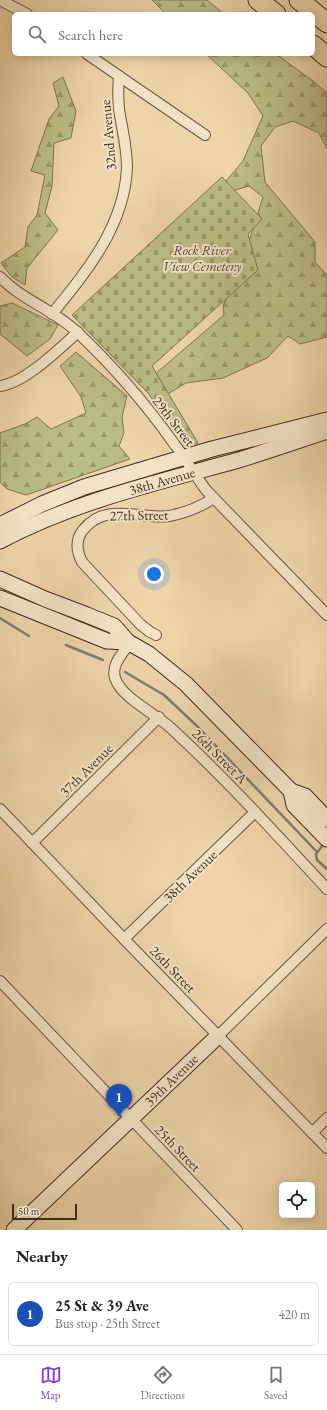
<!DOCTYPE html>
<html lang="en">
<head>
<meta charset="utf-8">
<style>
  :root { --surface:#fff; --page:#f6f6f6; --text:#222; --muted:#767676; --line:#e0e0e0; --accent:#7c3aed }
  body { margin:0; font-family:"EB Garamond",serif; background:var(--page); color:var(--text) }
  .controls { position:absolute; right:12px; bottom:12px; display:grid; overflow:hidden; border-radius:6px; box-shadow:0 2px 10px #0003 }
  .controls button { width:36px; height:36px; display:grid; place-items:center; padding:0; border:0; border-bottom:1px solid var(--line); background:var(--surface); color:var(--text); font:20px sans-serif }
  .scale { position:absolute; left:12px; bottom:10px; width:65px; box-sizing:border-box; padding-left:4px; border:2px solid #442a20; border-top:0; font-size:11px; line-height:14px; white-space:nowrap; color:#442a20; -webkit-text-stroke:3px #f4e4c7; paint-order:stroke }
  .you { position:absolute; left:154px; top:574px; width:14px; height:14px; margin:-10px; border:3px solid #fff; border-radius:50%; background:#1a73e8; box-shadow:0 0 0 6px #1a73e833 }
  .badge { display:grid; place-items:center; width:26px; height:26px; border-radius:50%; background:var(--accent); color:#fff; font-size:13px; font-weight:700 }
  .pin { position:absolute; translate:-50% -33px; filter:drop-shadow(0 1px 2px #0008) }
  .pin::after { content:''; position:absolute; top:21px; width:14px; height:12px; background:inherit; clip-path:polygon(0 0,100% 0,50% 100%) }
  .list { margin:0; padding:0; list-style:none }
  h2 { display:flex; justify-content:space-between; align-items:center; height:52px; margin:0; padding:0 16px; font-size:17px }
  h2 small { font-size:13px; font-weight:400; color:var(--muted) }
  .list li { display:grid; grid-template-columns:26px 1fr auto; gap:12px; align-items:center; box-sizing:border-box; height:64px; margin:0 8px 8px; padding:0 8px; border:1px solid var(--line); border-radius:6px }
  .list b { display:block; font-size:15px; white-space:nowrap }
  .list p { margin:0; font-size:13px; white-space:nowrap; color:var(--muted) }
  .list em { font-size:13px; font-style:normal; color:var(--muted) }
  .icon { flex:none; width:22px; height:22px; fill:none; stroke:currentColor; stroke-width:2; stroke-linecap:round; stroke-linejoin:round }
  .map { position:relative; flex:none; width:327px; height:1230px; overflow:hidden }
  .search { position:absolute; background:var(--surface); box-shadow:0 2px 10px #0003; left:12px; right:12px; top:12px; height:44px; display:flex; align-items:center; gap:10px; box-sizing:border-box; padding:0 14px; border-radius:6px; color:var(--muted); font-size:15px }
  .sheet { height:124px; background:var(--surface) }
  nav { display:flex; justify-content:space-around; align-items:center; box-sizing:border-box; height:56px; border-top:1px solid var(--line); background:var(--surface); font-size:11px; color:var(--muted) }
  nav a { display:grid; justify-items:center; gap:2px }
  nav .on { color:var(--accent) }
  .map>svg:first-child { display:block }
  .forest { fill:url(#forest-firs); stroke:#807453 }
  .cemetery { fill:url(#cemetery-stones); stroke:#807453 }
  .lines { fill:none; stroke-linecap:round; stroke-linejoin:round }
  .stream { stroke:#787f76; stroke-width:2.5 }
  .street-casing { stroke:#6e5542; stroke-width:12 }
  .secondary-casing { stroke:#442a20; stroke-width:17 }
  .highway-casing { stroke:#442a20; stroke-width:21 }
  .street { stroke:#f4e4c7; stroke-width:10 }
  .secondary { stroke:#f4e4c7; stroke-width:15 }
  .highway { stroke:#eed5a9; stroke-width:19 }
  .labels { text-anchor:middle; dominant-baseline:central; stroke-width:4; stroke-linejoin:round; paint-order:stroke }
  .street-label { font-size:14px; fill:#442a20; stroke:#f4e4c7 }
  .park-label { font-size:14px; font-style:italic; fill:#5c4734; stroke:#f4e4c7 }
</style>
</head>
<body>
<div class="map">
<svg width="327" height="1230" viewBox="0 0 327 1230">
  <defs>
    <pattern id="forest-firs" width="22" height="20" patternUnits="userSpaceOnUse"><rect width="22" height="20" fill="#bbbd86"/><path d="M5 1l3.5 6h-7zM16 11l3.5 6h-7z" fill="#9a9a6d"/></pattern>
    <pattern id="cemetery-stones" width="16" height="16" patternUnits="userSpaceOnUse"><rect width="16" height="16" fill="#bbbd86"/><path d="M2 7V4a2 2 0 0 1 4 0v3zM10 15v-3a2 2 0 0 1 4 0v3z" fill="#9a9a6d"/></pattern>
  </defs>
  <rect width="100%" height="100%" fill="#eed5a9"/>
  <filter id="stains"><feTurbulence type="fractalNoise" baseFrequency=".005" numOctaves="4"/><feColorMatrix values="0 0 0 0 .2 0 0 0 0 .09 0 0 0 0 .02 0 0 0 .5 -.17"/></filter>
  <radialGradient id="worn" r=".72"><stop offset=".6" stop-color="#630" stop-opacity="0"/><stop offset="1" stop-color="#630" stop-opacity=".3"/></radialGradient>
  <!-- forest -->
  <g class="forest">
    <path d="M152,0H207L224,14H166Z"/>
    <path d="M206,54H276L313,81L327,93V149L319,133L293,121L275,127L261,146L265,182L315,242V262L327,275V337L300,344L288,336L267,358L223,378L186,383L166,395L154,375L224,315L223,305L238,277L263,197L249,186L225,193L222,186L243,161L263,116L248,93Z"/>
    <path d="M63,77L76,111L71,138L54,143L52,186L45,213L58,230L27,268L25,285L12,277L1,263L25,247L28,227L37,215L45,175L31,171L49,119L59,106L53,83Z"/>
    <path d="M12,303L58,325L50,339L27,356L0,334V306Z"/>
    <path d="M76,352L127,396L122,417L124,433L119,446L130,459L26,495L7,489L0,482V433L25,424L37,417L51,429L86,413L81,397L60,366Z"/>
  </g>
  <!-- cemetery -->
  <path class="cemetery" d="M222,177L262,219L248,234L258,270L152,366L198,443L186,447L148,393L72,315Z"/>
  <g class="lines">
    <!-- stream -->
    <g class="stream">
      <path d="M0,618L29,636"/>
      <path d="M66,645L103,660"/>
      <path d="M125,672L164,695L197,726L317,852"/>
      <path d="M322,846L316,854L317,860L327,869"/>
    </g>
    <defs>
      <g id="street">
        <path d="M0,0L27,14"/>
        <path d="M87,54L205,135"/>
        <path d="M0,277C22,300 54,310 77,332C113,366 146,404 175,445C186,459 195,475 206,490L327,615"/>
        <path d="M52,314C87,271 125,225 127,167C127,147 122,129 119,109C118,98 118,87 119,76"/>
        <path d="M0,386C25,383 59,349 78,332"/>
        <path d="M156,635L150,632L140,624L82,562C77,552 75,540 83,530C106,501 139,520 169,516C186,513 200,507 214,498"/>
        <path d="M130,643C123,653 111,664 115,678C122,699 157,714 173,730C227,780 277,835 327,889"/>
        <path d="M0,809L124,939L327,1148"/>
        <path d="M32,843L159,717"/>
        <path d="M124,939L255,812"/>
        <path d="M0,981L237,1230"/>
        <path d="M218,1036L327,929"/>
        <path d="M312,1133L327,1118"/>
      </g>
      <g id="secondary">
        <path d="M0,525L42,504L84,487L212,449L327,420"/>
        <path d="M0,541C73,502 155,483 235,461C266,452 296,441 327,431"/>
        <path d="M0,579L45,599L87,615L114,626L128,642L149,654L186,684L291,791L305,796L327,819"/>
        <path d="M0,598L107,641L128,642"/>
        <path d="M291,791L294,805L327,839"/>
        <path d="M14,1230L218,1036"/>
      </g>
      <g id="highway">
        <path d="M258,0L276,14"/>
        <path d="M299,0L327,23"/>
        <path d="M313,45L327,57"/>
      </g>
    </defs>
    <!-- street casing -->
    <use href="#street" class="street-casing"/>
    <!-- secondary casing -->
    <use href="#secondary" class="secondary-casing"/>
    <!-- highway casing -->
    <use href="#highway" class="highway-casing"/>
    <!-- street -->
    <use href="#street" class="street"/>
    <!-- secondary -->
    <use href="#secondary" class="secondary"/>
    <!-- highway -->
    <use href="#highway" class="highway"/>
  </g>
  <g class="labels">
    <!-- street labels -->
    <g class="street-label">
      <text transform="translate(108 135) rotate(-95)">32nd Avenue</text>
      <text transform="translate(174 421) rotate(52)">29th Street</text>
      <text transform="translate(162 481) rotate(-16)">38th Avenue</text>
      <text transform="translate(139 515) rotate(-1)">27th Street</text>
      <text transform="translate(220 756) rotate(45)">26th Street A</text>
      <text transform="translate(86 770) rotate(-45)">37th Avenue</text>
      <text transform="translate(190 876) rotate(-44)">38th Avenue</text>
      <text transform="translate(173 969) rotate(46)">26th Street</text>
      <text transform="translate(171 1080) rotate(-44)">39th Avenue</text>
      <text transform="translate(178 1148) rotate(46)">25th Street</text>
    </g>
    <!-- park labels -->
    <g class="park-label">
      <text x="202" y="250">Rock River<tspan x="202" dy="16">View Cemetery</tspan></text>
    </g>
  </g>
  <rect width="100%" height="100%" filter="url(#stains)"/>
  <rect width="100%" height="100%" fill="url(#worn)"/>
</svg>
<div class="controls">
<button><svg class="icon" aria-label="locate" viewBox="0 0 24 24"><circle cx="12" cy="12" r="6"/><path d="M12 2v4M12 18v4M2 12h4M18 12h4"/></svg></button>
</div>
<div class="scale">50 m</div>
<div class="you"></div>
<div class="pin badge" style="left:119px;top:1117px;background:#1a4fb4">1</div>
<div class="search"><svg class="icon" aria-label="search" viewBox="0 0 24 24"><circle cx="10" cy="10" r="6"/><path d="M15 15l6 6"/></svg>Search here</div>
</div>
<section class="sheet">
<h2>Nearby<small></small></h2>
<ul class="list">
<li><span class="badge" style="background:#1a4fb4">1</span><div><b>25 St &amp; 39 Ave</b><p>Bus stop · 25th Street</p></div><em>420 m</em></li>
</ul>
</section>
<nav>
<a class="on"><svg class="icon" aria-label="map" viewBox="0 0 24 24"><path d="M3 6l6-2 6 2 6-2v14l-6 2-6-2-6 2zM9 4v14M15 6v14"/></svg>Map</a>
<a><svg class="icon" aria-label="directions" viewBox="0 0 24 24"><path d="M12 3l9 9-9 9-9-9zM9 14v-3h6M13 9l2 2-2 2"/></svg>Directions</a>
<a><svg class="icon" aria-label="saved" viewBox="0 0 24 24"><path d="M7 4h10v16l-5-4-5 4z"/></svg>Saved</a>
</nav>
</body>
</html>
